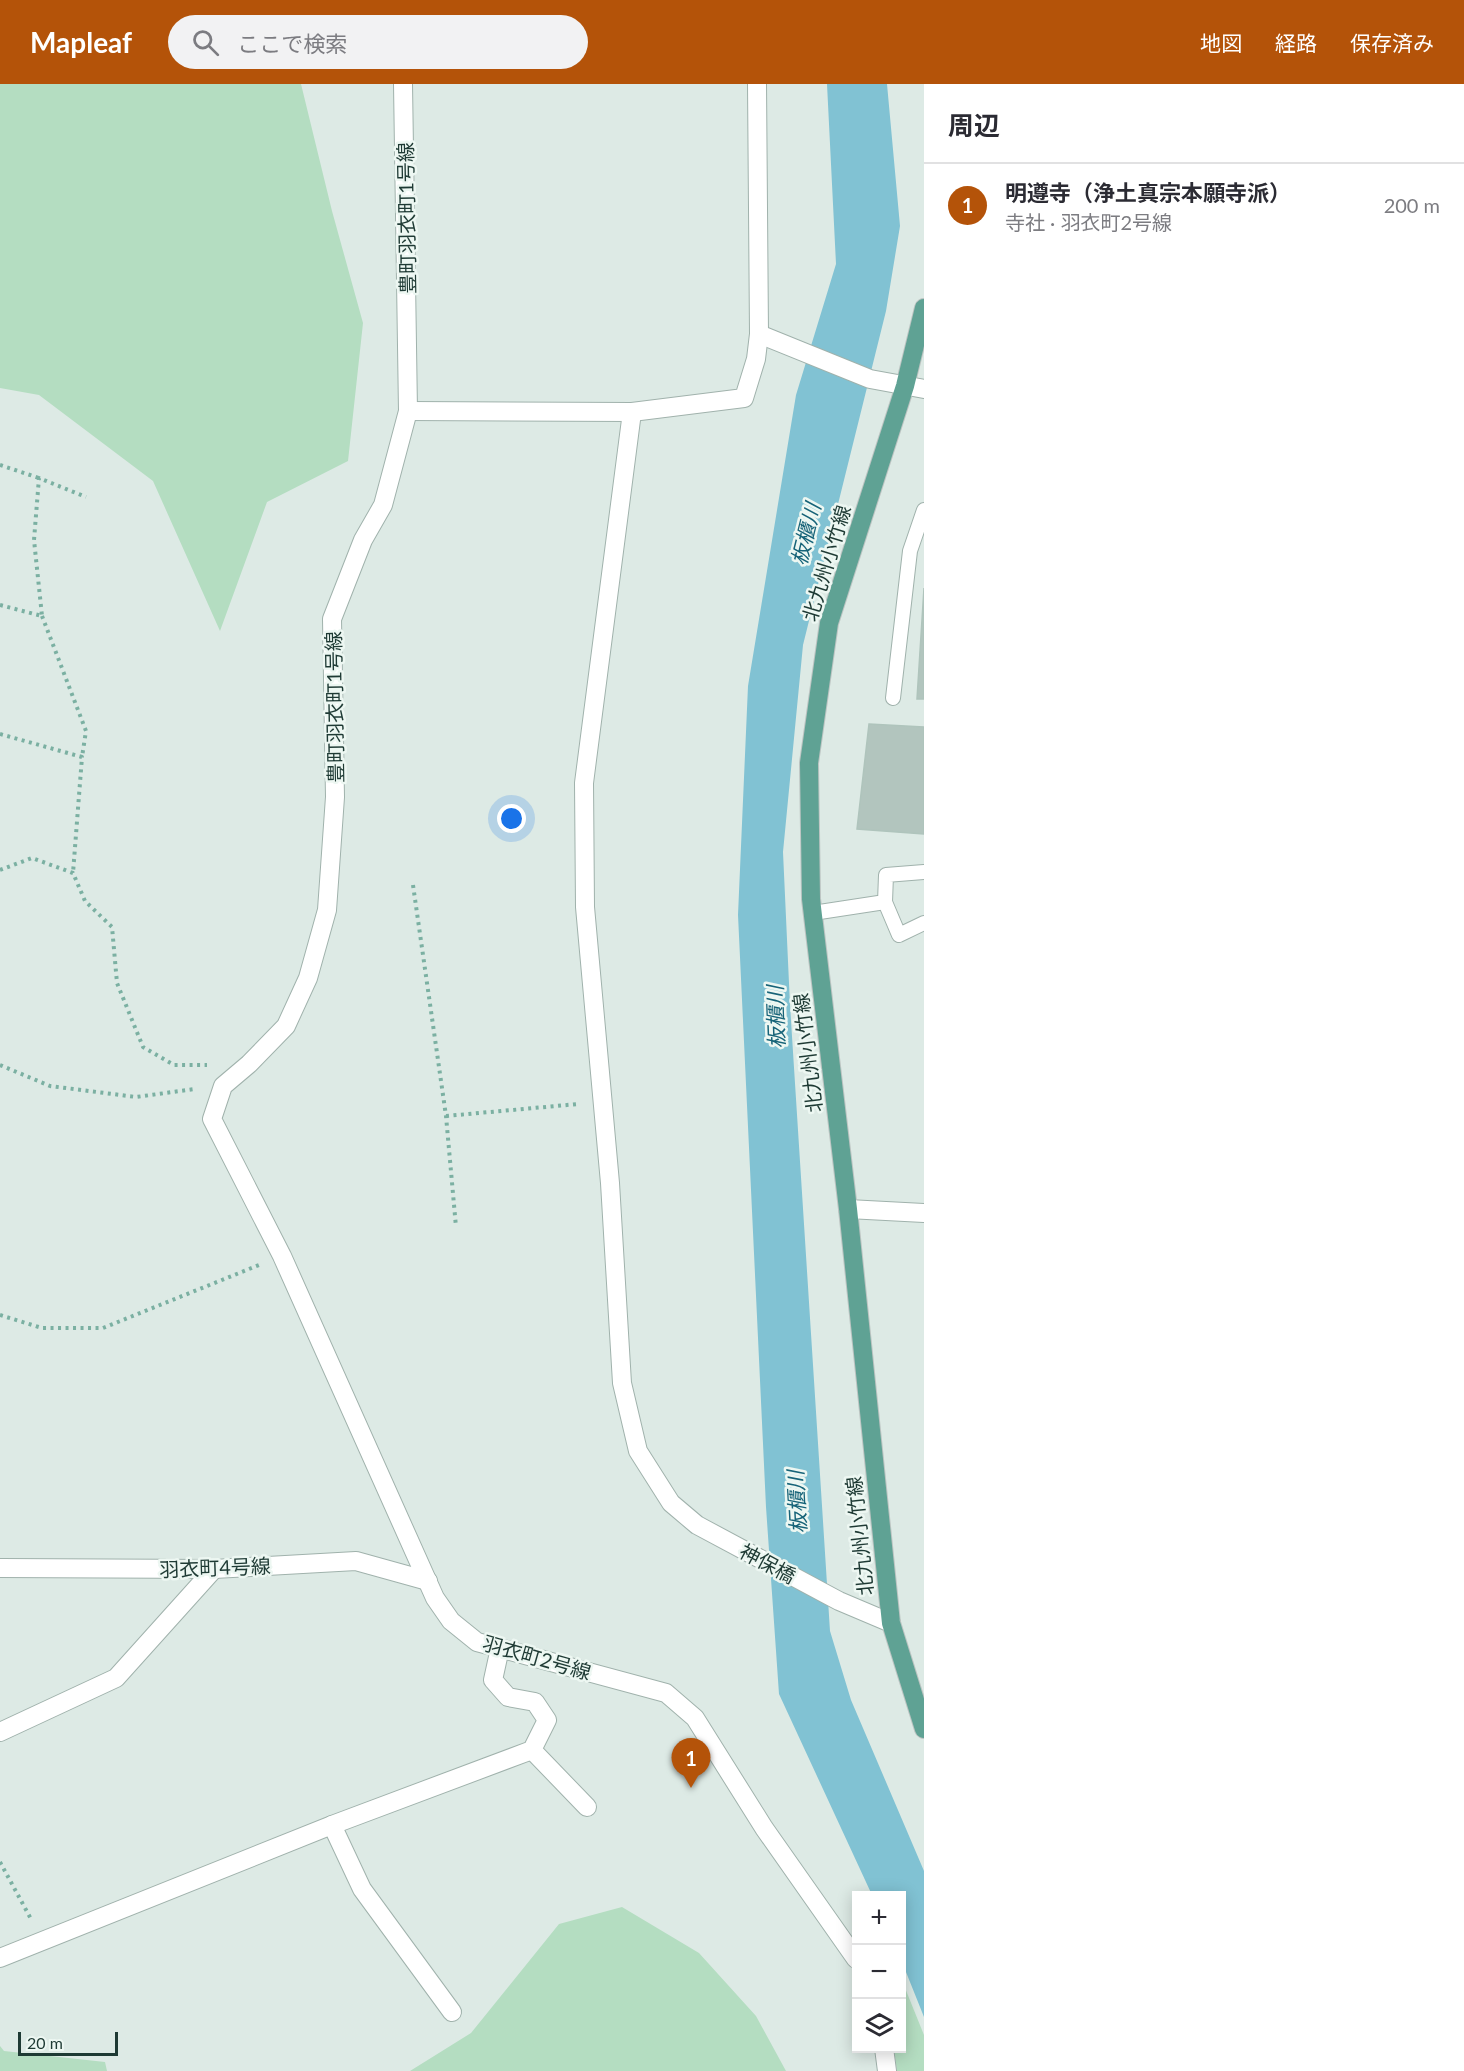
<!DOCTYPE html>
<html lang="ja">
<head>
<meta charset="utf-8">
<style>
  :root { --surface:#fff; --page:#f2f2f3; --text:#2b2b33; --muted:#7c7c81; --line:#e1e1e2; --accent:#b45309 }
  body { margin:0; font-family:Lato,"Noto Sans JP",sans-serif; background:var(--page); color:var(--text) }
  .controls { position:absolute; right:18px; bottom:18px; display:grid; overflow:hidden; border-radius:0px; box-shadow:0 3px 15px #0003 }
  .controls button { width:54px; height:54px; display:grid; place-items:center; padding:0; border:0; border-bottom:2px solid var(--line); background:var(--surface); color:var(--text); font:30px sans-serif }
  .scale { position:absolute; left:18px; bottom:15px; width:100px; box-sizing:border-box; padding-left:6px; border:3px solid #1e3a34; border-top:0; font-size:16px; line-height:21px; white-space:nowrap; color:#1e3a34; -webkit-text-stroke:4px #edf7f2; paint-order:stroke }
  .you { position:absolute; left:512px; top:735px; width:21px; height:21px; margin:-15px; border:4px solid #fff; border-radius:50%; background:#1a73e8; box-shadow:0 0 0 9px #1a73e833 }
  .badge { display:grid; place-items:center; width:39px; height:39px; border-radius:50%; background:var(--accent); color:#fff; font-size:20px; font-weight:700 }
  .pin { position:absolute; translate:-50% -50px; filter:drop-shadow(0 2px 3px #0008) }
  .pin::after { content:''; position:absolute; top:32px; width:21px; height:18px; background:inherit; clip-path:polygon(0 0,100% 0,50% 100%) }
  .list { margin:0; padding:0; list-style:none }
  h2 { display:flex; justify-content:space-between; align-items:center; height:78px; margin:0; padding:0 24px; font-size:26px }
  h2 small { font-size:20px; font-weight:400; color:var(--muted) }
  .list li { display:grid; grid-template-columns:39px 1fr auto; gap:18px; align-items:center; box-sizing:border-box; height:84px; padding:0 24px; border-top:2px solid var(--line) }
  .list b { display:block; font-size:22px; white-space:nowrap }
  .list p { margin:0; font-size:20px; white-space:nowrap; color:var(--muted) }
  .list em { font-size:20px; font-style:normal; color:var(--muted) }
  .icon { flex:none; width:33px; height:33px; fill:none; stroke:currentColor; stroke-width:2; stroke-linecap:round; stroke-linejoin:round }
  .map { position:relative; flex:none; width:924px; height:1987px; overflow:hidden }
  header { display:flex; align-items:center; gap:36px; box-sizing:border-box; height:84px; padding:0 30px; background:var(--accent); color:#fff }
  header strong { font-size:28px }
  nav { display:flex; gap:33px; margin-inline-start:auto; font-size:21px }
  .search { width:420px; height:54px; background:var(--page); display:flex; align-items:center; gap:15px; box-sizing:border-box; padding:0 21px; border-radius:33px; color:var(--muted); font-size:22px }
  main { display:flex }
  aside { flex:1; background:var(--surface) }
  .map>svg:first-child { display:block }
  .green { fill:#b4ddc1 }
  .water { fill:#81c2d3 }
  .building { fill:#b2c5be; stroke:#afc4bc; stroke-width:1.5 }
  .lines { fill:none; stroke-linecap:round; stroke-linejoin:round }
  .lane-casing { stroke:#a0b2ac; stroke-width:16 }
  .street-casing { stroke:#a0b2ac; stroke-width:20 }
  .primary-casing { stroke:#bcc4c2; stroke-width:20 }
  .path { stroke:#7bb0a2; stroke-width:4; stroke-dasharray:3 4.5; stroke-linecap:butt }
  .lane { stroke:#fff; stroke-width:14 }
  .street { stroke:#fff; stroke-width:18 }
  .primary { stroke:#5fa294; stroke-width:18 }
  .labels { text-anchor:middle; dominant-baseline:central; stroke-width:5; stroke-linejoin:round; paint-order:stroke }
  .street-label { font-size:20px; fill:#1e3a34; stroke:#edf7f2 }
  .water-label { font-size:21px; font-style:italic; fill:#166378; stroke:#edf7f2 }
</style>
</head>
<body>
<header>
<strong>Mapleaf</strong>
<div class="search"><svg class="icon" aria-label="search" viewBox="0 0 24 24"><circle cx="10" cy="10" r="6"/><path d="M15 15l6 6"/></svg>ここで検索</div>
<nav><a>地図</a><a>経路</a><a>保存済み</a></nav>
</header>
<main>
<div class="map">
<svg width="924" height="1987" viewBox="0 0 924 1987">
  <rect width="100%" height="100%" fill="#ddeae5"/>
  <!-- green -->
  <g class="green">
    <path d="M0,0H301L332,127L363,239L348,377L267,418L220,547L153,397L39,311L0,304Z"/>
    <path d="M622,1823L699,1869L756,1932L786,1987H410L471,1949L559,1840Z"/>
    <path d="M902,1904H905L924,1951V1987H897L894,1965L902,1964Z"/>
    <path d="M0,1962L4,1967L105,1978L107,1987H0Z"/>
  </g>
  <!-- water -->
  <path class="water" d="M827,0H887L900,142L886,227L803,561L783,768L790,921L830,1547L851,1616L924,1787V1933L902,1878V1812L872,1811L779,1610L766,1423L738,831L748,602L796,311L836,180Z"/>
  <!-- building -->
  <g class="building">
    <path d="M924,504V615H917Z"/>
    <path d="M869,640L924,643V750L857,745Z"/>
  </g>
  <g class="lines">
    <defs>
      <g id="lane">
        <path d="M893,614L910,467L924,426"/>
        <path d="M885,818L899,851L924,839"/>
        <path d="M813,829L885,818L886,791L924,788"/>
      </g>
      <g id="street">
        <path d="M403,0L408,327L383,421L363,456L332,535L335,713L327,826L308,894L286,942L249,980L223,1002L212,1035L282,1172L435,1514L451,1537L477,1558L666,1609L695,1634L764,1744L856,1875"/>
        <path d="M759,250L870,295L924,305"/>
        <path d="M408,327L632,328L744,314L756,275L759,250L757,0"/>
        <path d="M632,328L584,699L585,823L610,1099L622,1299L638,1367L671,1419L697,1441L839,1517L891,1539"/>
        <path d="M848,1125L924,1129"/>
        <path d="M0,1484L214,1485L356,1477L428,1497"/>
        <path d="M0,1648L116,1594L214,1485"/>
        <path d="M532,1666L587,1723"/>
        <path d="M332,1741L362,1805L452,1928"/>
        <path d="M0,1874L332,1741L532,1666L547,1636L535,1618L508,1613L493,1596L500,1564"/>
        <path d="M884,1964L887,1987"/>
      </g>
      <path id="primary" d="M924,224L905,302L829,539L809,679L811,815L848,1125L891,1539L924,1645"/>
    </defs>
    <!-- lane casing -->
    <use href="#lane" class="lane-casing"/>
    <!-- street casing -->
    <use href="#street" class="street-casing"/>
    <!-- primary casing -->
    <use href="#primary" class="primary-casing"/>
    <!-- path -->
    <g class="path">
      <path d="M0,381L39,394"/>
      <path d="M0,521L42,532L34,456L39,394L86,413"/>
      <path d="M42,532L86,647L82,673"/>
      <path d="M0,650L82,673L73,789"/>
      <path d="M0,786L32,774L73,789L85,817L112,843L117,899L143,963L174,981H207"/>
      <path d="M413,801L446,1032L456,1143"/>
      <path d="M0,981L50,1002L136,1013L195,1005"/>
      <path d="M446,1032L578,1020"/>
      <path d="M0,1231L42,1244H103L259,1181"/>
      <path d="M0,1778L31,1835"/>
    </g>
    <!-- lane -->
    <use href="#lane" class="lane"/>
    <!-- street -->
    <use href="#street" class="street"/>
    <!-- primary -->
    <use href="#primary" class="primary"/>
  </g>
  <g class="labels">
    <!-- street labels -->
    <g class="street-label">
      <text transform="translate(406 134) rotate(-91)">豊町羽衣町1号線</text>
      <text transform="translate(826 479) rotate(-73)">北九州小竹線</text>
      <text transform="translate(334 623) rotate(-91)">豊町羽衣町1号線</text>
      <text transform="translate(807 969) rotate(-97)">北九州小竹線</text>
      <text transform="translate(859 1452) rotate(-96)">北九州小竹線</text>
      <text transform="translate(768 1479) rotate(28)">神保橋</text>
      <text transform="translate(215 1483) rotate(-2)">羽衣町4号線</text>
      <text transform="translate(537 1573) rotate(16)">羽衣町2号線</text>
    </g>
    <!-- water labels -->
    <g class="water-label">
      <text transform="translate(805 450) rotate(-76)">板櫃川</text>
      <text transform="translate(775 933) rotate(-92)">板櫃川</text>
      <text transform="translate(796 1418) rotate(-93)">板櫃川</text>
    </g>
  </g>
</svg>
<div class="controls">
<button>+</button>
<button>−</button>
<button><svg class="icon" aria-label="layers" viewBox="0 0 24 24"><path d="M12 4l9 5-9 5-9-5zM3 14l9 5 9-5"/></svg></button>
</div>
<div class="scale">20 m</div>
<div class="you"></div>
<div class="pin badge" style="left:691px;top:1704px">1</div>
</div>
<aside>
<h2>周辺<small></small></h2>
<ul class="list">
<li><span class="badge">1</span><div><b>明遵寺（浄土真宗本願寺派）</b><p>寺社 · 羽衣町2号線</p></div><em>200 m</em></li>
</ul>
</aside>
</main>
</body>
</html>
